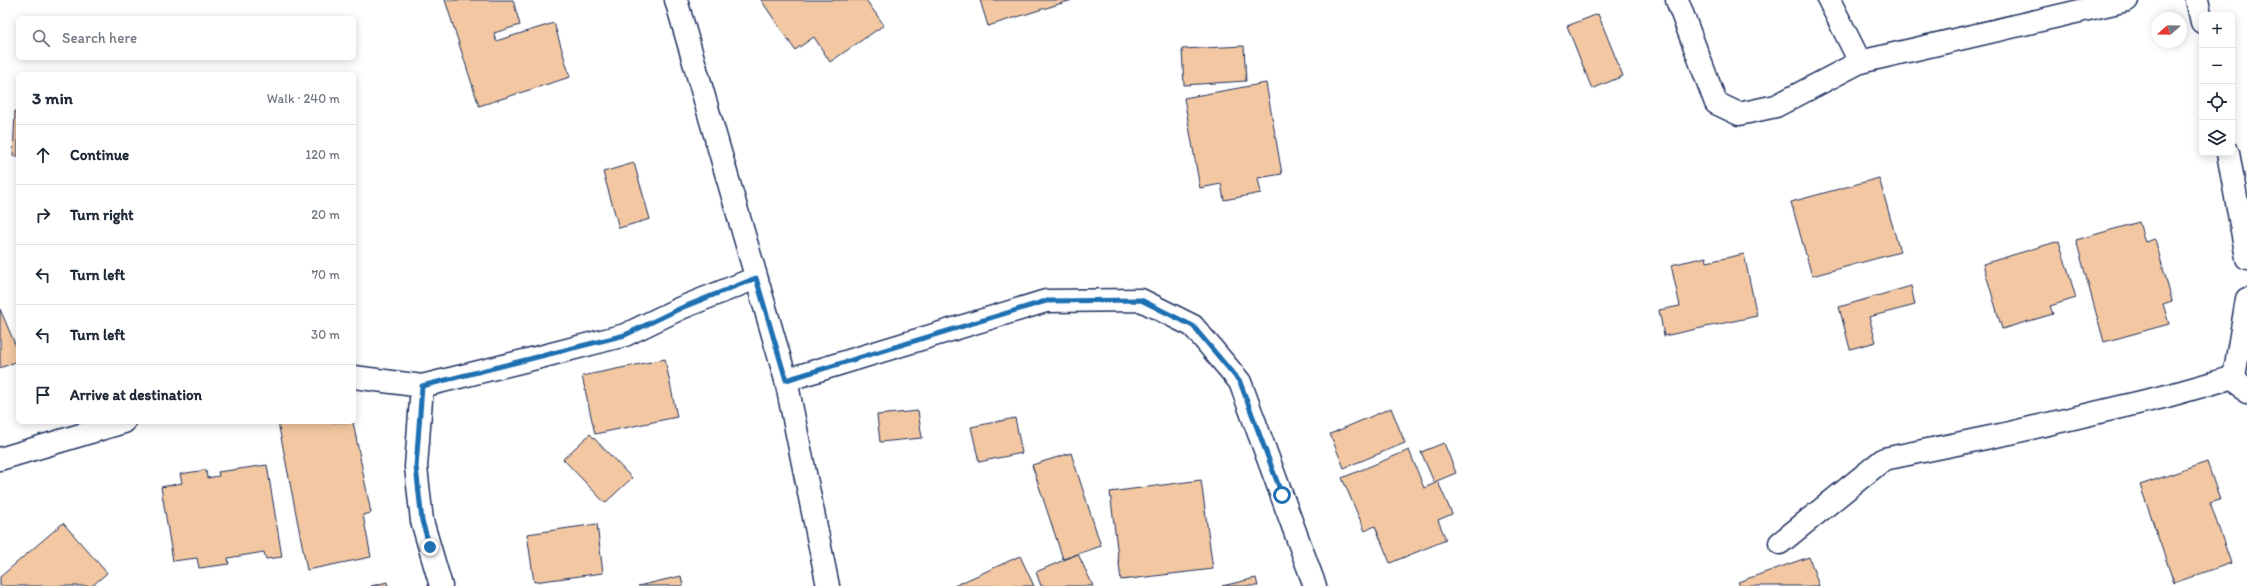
<!DOCTYPE html>
<html lang="en">
<head>
<meta charset="utf-8">
<style>
  :root { --surface:#fff; --page:#f2f2f3; --text:#1f2937; --muted:#747a83; --line:#e0e1e3 }
  body { margin:0; font-family:Itim,sans-serif; background:var(--page); color:var(--text) }
  .controls { position:absolute; right:12px; top:12px; display:grid; overflow:hidden; border-radius:6px; box-shadow:0 2px 10px #0003 }
  .controls button { width:36px; height:36px; display:grid; place-items:center; padding:0; border:0; border-bottom:1px solid var(--line); background:var(--surface); color:var(--text); font:20px sans-serif }
  .compass { position:absolute; left:2151px; top:12px; width:36px; height:36px; border-radius:50%; background:var(--surface); box-shadow:0 2px 10px #0003; rotate:250deg }
  .stop { position:absolute; width:12px; height:12px; margin:-9px; border:3px solid #1f6fb2; border-radius:50%; background:#fff }
  .stop.end { background:#1f6fb2; border-color:#fff; box-shadow:0 1px 4px #0008 }
  .list { margin:0; padding:0; list-style:none }
  h2 { display:flex; justify-content:space-between; align-items:center; height:52px; margin:0; padding:0 16px; font-size:17px }
  h2 small { font-size:13px; font-weight:400; color:var(--muted) }
  .list li { display:grid; grid-template-columns:26px 1fr auto; gap:12px; align-items:center; box-sizing:border-box; height:60px; padding:0 16px; border-top:1px solid var(--line) }
  .list b { display:block; font-size:15px; white-space:nowrap }
  .list em { font-size:13px; font-style:normal; color:var(--muted) }
  .icon { flex:none; width:22px; height:22px; fill:none; stroke:currentColor; stroke-width:2; stroke-linecap:round; stroke-linejoin:round }
  .map { position:relative; flex:none; width:2247px; height:586px; overflow:hidden }
  .search { position:absolute; background:var(--surface); box-shadow:0 2px 10px #0003; left:16px; top:16px; width:340px; height:44px; display:flex; align-items:center; gap:10px; box-sizing:border-box; padding:0 14px; border-radius:6px; color:var(--muted); font-size:15px }
  .panel { position:absolute; background:var(--surface); box-shadow:0 2px 10px #0003; left:16px; top:72px; width:340px; height:352px; border-radius:6px }
  .map>svg:first-child { display:block }
  .building { fill:#f2c7a1; stroke:#1b2f5e }
  .lines { fill:none; stroke-linecap:round; stroke-linejoin:round }
  .street-casing { stroke:#1b2f5e; stroke-width:25 }
  .secondary-casing { stroke:#1b2f5e; stroke-width:25 }
  .street { stroke:#fff; stroke-width:22 }
  .secondary { stroke:#fff; stroke-width:22 }
  .route { stroke:#1f6fb2; stroke-width:5 }
</style>
</head>
<body>
<div class="map">
<svg width="2247" height="586" viewBox="0 0 2247 586">
  <rect width="100%" height="100%" fill="#fff"/>
  <filter id="ink" filterUnits="userSpaceOnUse"><feTurbulence type="fractalNoise" baseFrequency=".025" numOctaves="2"/><feDisplacementMap in="SourceGraphic" scale="8" xChannelSelector="R" yChannelSelector="G"/><feConvolveMatrix kernelMatrix="1 2 1 2 8 2 1 2 1" color-interpolation-filters="sRGB"/></filter>
  <g filter="url(#ink)">
    <!-- building -->
    <g class="building">
      <path d="M445,0H513L520,25L494,33L496,41L554,23L570,77L479,106Z"/>
      <path d="M761,0H866L884,25L830,62L814,37L795,50Z"/>
      <path d="M980,0H1072L988,26Z"/>
      <path d="M1598,14L1623,76L1592,89L1567,26Z"/>
      <path d="M1244,46L1246,81L1184,85L1182,49Z"/>
      <path d="M1266,83L1282,174L1258,178L1261,193L1224,200L1221,184L1200,188L1184,98Z"/>
      <path d="M15,111L18,112V156H13Z"/>
      <path d="M634,163L650,219L619,228L603,172Z"/>
      <path d="M1879,178L1900,252L1812,276L1791,202Z"/>
      <path d="M2139,222L2145,242L2155,239L2172,301L2163,304L2169,324L2104,342L2076,240Z"/>
      <path d="M2059,241L2076,298L2050,306L2053,314L2002,329L1983,264Z"/>
      <path d="M1744,254L1757,316L1664,336L1659,310L1680,306L1671,265L1706,257L1707,262Z"/>
      <path d="M1911,286L1915,305L1869,317L1876,342L1850,349L1839,307Z"/>
      <path d="M0,309L18,351V361L0,368Z"/>
      <path d="M665,359L677,417L595,434L582,376Z"/>
      <path d="M1391,408L1405,443L1344,468L1330,434Z"/>
      <path d="M918,411L922,438L880,442L877,415Z"/>
      <path d="M1015,418L1022,453L979,462L971,427Z"/>
      <path d="M278,422H353L371,513L363,515L371,557L307,570Z"/>
      <path d="M590,434L632,478L605,503L563,459Z"/>
      <path d="M1444,443L1456,473L1434,482L1421,452Z"/>
      <path d="M1409,450L1424,488L1438,482L1452,514L1438,520L1446,540L1390,563L1375,526L1365,531L1342,478Z"/>
      <path d="M1071,453L1101,546L1063,559L1032,465Z"/>
      <path d="M2207,462L2220,500L2210,503L2231,563L2174,583L2140,485Z"/>
      <path d="M267,465L282,557L266,559L264,552L228,558L229,564L199,568L197,558L173,561L161,487L182,483L180,474L206,470L207,478L219,476L218,472Z"/>
      <path d="M1201,480L1213,569L1121,580L1110,492Z"/>
      <path d="M63,523L107,573L92,586H0V577Z"/>
      <path d="M597,524L603,573L534,582L527,534Z"/>
      <path d="M1078,554L1093,586H1041L1036,572Z"/>
      <path d="M1020,556L1034,586H954Z"/>
      <path d="M1809,557L1819,586H1740L1738,582Z"/>
      <path d="M681,576L683,586H638Z"/>
      <path d="M1256,578L1258,586H1222Z"/>
      <path d="M387,582L388,586H371Z"/>
    </g>
    <g class="lines">
      <defs>
        <g id="street">
          <path d="M1677,0L1716,103L1739,114L1776,106L1860,62"/>
          <path d="M1829,0L1860,62L2127,0"/>
          <path d="M2197,0L2202,22"/>
          <path d="M2228,153L2247,258"/>
          <path d="M354,377L422,386L540,357L625,335L681,308L756,278"/>
          <path d="M2234,377L2247,392"/>
          <path d="M786,380L1046,301L1141,300L1193,326L1240,382L1315,586"/>
          <path d="M422,386L416,467L422,521L441,586"/>
          <path d="M0,459L124,422"/>
          <path d="M1780,543L1884,459L2010,433L2167,396L2234,377L2247,299"/>
        </g>
        <path id="secondary" d="M676,0L786,380L828,586"/>
      </defs>
      <!-- street casing -->
      <use href="#street" class="street-casing"/>
      <!-- secondary casing -->
      <use href="#secondary" class="secondary-casing"/>
      <!-- street -->
      <use href="#street" class="street"/>
      <!-- secondary -->
      <use href="#secondary" class="secondary"/>
    </g>
  </g>
  <g class="lines" filter="url(#ink)">
    <!-- route -->
    <path class="route" d="M430,547L422,521L416,467L422,386L625,335L681,308L756,278L786,380L1046,301L1141,300L1193,326L1240,382L1282,495"/>
  </g>
</svg>
<div class="controls">
<button>+</button>
<button>−</button>
<button><svg class="icon" aria-label="locate" viewBox="0 0 24 24"><circle cx="12" cy="12" r="6"/><path d="M12 2v4M12 18v4M2 12h4M18 12h4"/></svg></button>
<button><svg class="icon" aria-label="layers" viewBox="0 0 24 24"><path d="M12 4l9 5-9 5-9-5zM3 14l9 5 9-5"/></svg></button>
</div>
<svg class="compass" viewBox="-18 -18 36 36"><path d="M0-13l5 13h-10z" fill="#e53935"/><path d="M0 13l5-13h-10z" fill="#747a83"/></svg>
<div class="stop" style="left:1282px;top:495px"></div>
<div class="stop end" style="left:430px;top:547px"></div>
<div class="search"><svg class="icon" aria-label="search" viewBox="0 0 24 24"><circle cx="10" cy="10" r="6"/><path d="M15 15l6 6"/></svg>Search here</div>
<section class="panel">
<h2>3 min<small>Walk · 240 m</small></h2>
<ul class="list">
<li><svg class="icon" aria-label="ahead" viewBox="0 0 24 24"><path d="M12 20V5M6 11l6-6 6 6"/></svg><div><b>Continue</b></div><em>120 m</em></li>
<li><svg class="icon" aria-label="right" viewBox="0 0 24 24"><path d="M7 20v-9h11M14 6l5 5-5 5"/></svg><div><b>Turn right</b></div><em>20 m</em></li>
<li><svg class="icon" aria-label="left" viewBox="0 0 24 24"><path d="M17 20v-9H6M10 6l-5 5 5 5"/></svg><div><b>Turn left</b></div><em>70 m</em></li>
<li><svg class="icon" aria-label="left" viewBox="0 0 24 24"><path d="M17 20v-9H6M10 6l-5 5 5 5"/></svg><div><b>Turn left</b></div><em>30 m</em></li>
<li><svg class="icon" aria-label="arrive" viewBox="0 0 24 24"><path d="M6 21V4h12l-3 4 3 4H6"/></svg><div><b>Arrive at destination</b></div></li>
</ul>
</section>
</div>
</body>
</html>
